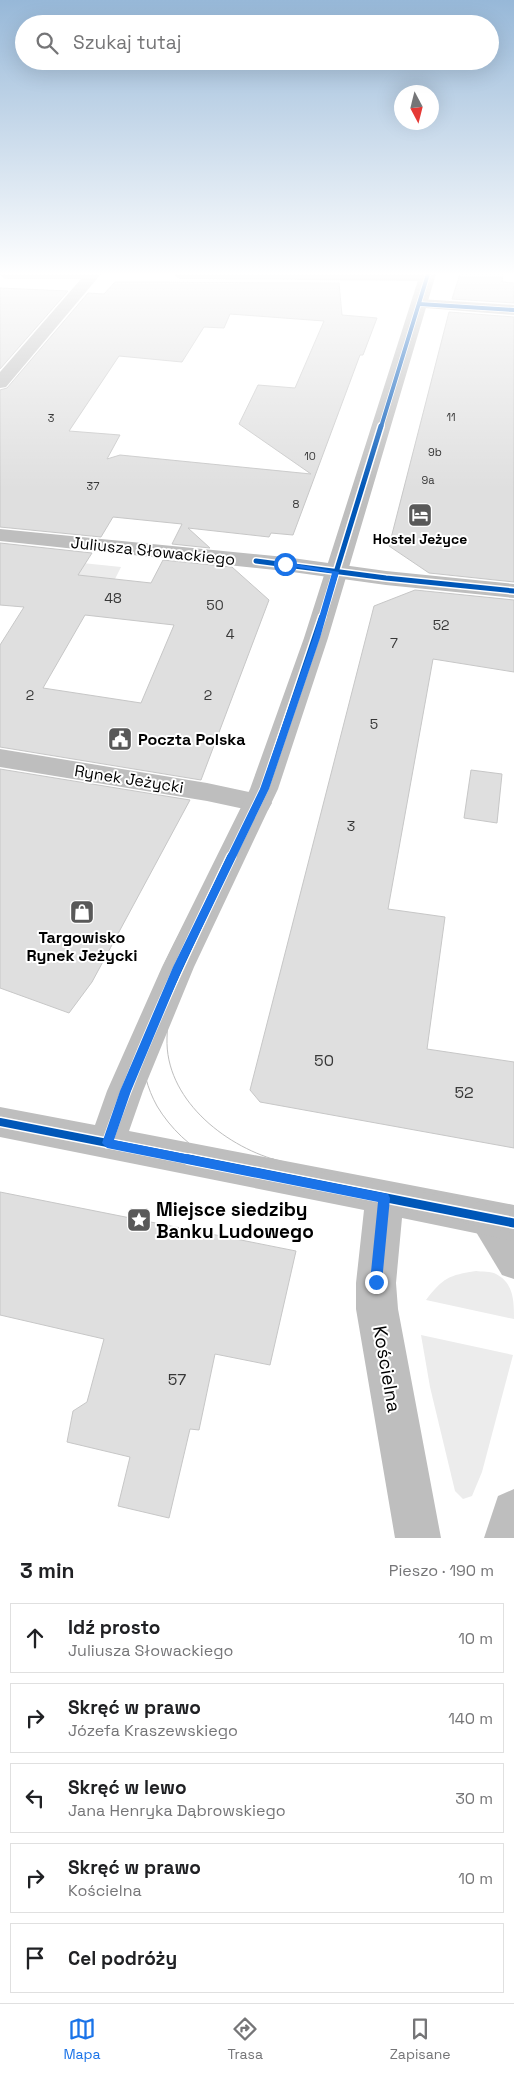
<!DOCTYPE html>
<html lang="pl">
<head>
<meta charset="utf-8">
<style>
  :root { --surface:#fff; --page:#f2f2f2; --text:#202124; --muted:#757577; --line:#e0e0e0; --accent:#1a73e8 }
  body { margin:0; font-family:"Space Grotesk",sans-serif; background:var(--page); color:var(--text) }
  .compass { position:absolute; left:394px; top:85px; width:45px; height:45px; border-radius:50%; background:var(--surface); box-shadow:0 5px 20px #0002; rotate:173deg }
  .stop { position:absolute; width:15px; height:15px; margin:-11px; border:4px solid #1a73e8; border-radius:50%; background:#fff }
  .stop.end { background:#1a73e8; border-color:#fff; box-shadow:0 1px 5px #0008 }
  .list { margin:0; padding:0; list-style:none }
  h2 { display:flex; justify-content:space-between; align-items:center; height:65px; margin:0; padding:0 20px; font-size:21px }
  h2 small { font-size:16px; font-weight:400; color:var(--muted) }
  .list li { display:grid; grid-template-columns:32px 1fr auto; gap:15px; align-items:center; box-sizing:border-box; height:70px; margin:0 10px 10px; padding:0 10px; border:1px solid var(--line); border-radius:0px }
  .list b { display:block; font-size:19px; white-space:nowrap }
  .list p { margin:0; font-size:16px; white-space:nowrap; color:var(--muted) }
  .list em { font-size:16px; font-style:normal; color:var(--muted) }
  .icon { flex:none; width:28px; height:28px; fill:none; stroke:currentColor; stroke-width:2; stroke-linecap:round; stroke-linejoin:round }
  .map { position:relative; flex:none; width:514px; height:1538px; overflow:hidden }
  .search { position:absolute; background:var(--surface); box-shadow:0 5px 20px #0002; left:15px; right:15px; top:15px; height:55px; display:flex; align-items:center; gap:12px; box-sizing:border-box; padding:0 18px; border-radius:28px; color:var(--muted); font-size:19px }
  .sheet { height:465px; background:var(--surface) }
  nav { display:flex; justify-content:space-around; align-items:center; box-sizing:border-box; height:70px; border-top:1px solid var(--line); background:var(--surface); font-size:14px; color:var(--muted) }
  nav a { display:grid; justify-items:center; gap:2px }
  nav .on { color:var(--accent) }
  .map>svg:first-child { display:block }
  .green { fill:#ececec }
  .building { fill:#dfdfdf; stroke:#c7c7c7; fill-rule:evenodd }
  .lines { fill:none; stroke-linecap:round; stroke-linejoin:round }
  .service { fill:#bebebe; fill-rule:evenodd }
  .minor { fill:#bebebe; fill-rule:evenodd }
  .tertiary { fill:#bebebe; fill-rule:evenodd }
  .tram-far1 { stroke:#bebebe; stroke-width:1 }
  .tram { stroke:#bebebe; stroke-width:2 }
  .cycleway-far4-casing { stroke:#fff; stroke-width:5.5 }
  .cycleway-far3-casing { stroke:#fff; stroke-width:8 }
  .cycleway-far2-casing { stroke:#fff; stroke-width:9 }
  .cycleway-far1-casing { stroke:#fff; stroke-width:11 }
  .cycleway-casing { stroke:#fff; stroke-width:12 }
  .cycleway-far4 { stroke:#0057b8; stroke-width:4 }
  .cycleway-far3 { stroke:#0057b8; stroke-width:5 }
  .cycleway-far2 { stroke:#0057b8; stroke-width:6 }
  .cycleway-far1 { stroke:#0057b8; stroke-width:8 }
  .cycleway { stroke:#0057b8; stroke-width:9 }
  .route { fill:#1a73e8 }
  .labels { text-anchor:middle; dominant-baseline:central; stroke-width:4; stroke-linejoin:round; paint-order:stroke }
  .far-number-label { font-size:11px; fill:#383838 }
  .far-poi-label { font-size:14px; font-weight:bold; fill:#000; stroke:#fff }
  .number-label { font-size:14px; fill:#383838 }
  .street-label { font-size:16px; fill:#000; stroke:#fff }
  .poi-label { font-size:16px; font-weight:bold; fill:#000; stroke:#fff; text-anchor:start }
  .near-number-label { font-size:16px; fill:#383838 }
  .near-poi-label { font-size:19px; font-weight:bold; fill:#000; stroke:#fff; text-anchor:start }
  .near-street-label { font-size:19px; fill:#000; stroke:#fff }
</style>
</head>
<body>
<div class="map">
<svg width="514" height="1538" viewBox="0 0 514 1538">
  <rect width="100%" height="100%" fill="#fff"/>
  <!-- green -->
  <g class="green">
    <path d="M63,561L121,567L115,579L57,573Z"/>
    <path d="M476,1271C482,1272 491,1271 496,1274C514,1283 514,1302 514,1319L426,1300C443,1278 449,1275 476,1271Z"/>
    <path d="M421,1335L513,1355L482,1472L472,1496L463,1499L455,1491L430,1387Z"/>
  </g>
  <!-- building -->
  <g class="building">
    <path d="M460,274H503L502,282L514,283V303L452,299Z"/>
    <path d="M115,282L339,283L342,315L377,318L363,355H360L293,535L271,533L269,537L188,528L210,548L172,544L182,524L113,517L101,537L0,527V390L7,388L88,293L104,294ZM230,314L324,321L295,388L258,385L239,424L311,474L120,455L107,459L120,435L69,431L119,356L182,362L204,327L224,328Z"/>
    <path d="M0,288L68,291L0,369Z"/>
    <path d="M449,312L514,317V582L429,573L389,546Z"/>
    <path d="M0,543L92,553L78,575L151,583L163,560L232,567L269,600L201,780L0,747V645L24,607L0,605ZM85,615L174,625L141,703L43,688Z"/>
    <path d="M415,590L514,600V672L433,659L388,909L445,917L427,1049L514,1062V1148L260,1102L250,1090L374,606Z"/>
    <path d="M0,769L190,800L92,982L69,1013L0,988Z"/>
    <path d="M471,770L502,774L497,823L464,818Z"/>
    <path d="M0,1192L296,1251L270,1365L215,1354L199,1430L190,1429L169,1518L118,1506L130,1457L67,1442L73,1411L87,1402L104,1339L0,1315Z"/>
  </g>
  <g class="lines">
    <!-- service -->
    <path class="service" d="M483,1203L494,1207L514,1236V1279L502,1275L467,1217L472,1207Z"/>
    <!-- minor -->
    <g class="minor">
      <path d="M0,274H101L6,387L0,388V372L81,279H7L2,277Z"/>
      <path d="M173,274H433L435,276L432,279L427,281L181,279L176,277Z"/>
      <path d="M419,299L514,305V315L413,307L411,304L413,301Z"/>
      <path d="M0,529L285,557L386,571L514,584V598L386,585L285,571L0,541Z"/>
      <path d="M0,749L207,783L268,796L272,803L268,810L258,812L207,801L0,767Z"/>
    </g>
    <!-- tertiary -->
    <g class="tertiary">
      <path d="M420,274H436L328,638L278,789L194,967L143,1091L129,1131L514,1205V1241L402,1218L396,1283L398,1309L441,1538H395L356,1309V1283L364,1210L0,1137V1107L95,1125L107,1091L162,967L250,789L304,638Z"/>
      <path d="M514,1489V1538H484L498,1496Z"/>
    </g>
    <!-- tram-far1 -->
    <g class="tram-far1">
      <path d="M0,1109L255,1158"/>
      <path d="M0,1131L152,1160"/>
      <path d="M214,1160C191,1148 170,1128 157,1106C117,1034 168,957 201,893C224,848 247,802 268,756L422,274"/>
      <path d="M276,1160C223,1145 165,1098 167,1038C167,1013 175,990 185,968L260,817L287,755L433,274"/>
    </g>
    <!-- tram -->
    <g class="tram">
      <path d="M145,1159L239,1177"/>
      <path d="M212,1159L250,1176L305,1190"/>
      <path d="M271,1159L312,1170"/>
      <path d="M304,1168L514,1209"/>
      <path d="M298,1189L514,1232"/>
    </g>
    <defs>
      <g id="cycleway-far4">
        <path d="M419,304L514,310"/>
        <path d="M381,427L428,274"/>
      </g>
      <g id="cycleway-far3">
        <path d="M256,561L386,578L514,591"/>
        <path d="M322,618L381,426"/>
      </g>
      <path id="cycleway-far2" d="M230,859L264,789L322,617"/>
      <g id="cycleway-far1">
        <path d="M0,1122L194,1160"/>
        <path d="M107,1143C141,1045 186,951 231,857"/>
      </g>
      <path id="cycleway" d="M188,1159L514,1223"/>
    </defs>
    <!-- cycleway-far4 casing -->
    <use href="#cycleway-far4" class="cycleway-far4-casing"/>
    <!-- cycleway-far3 casing -->
    <use href="#cycleway-far3" class="cycleway-far3-casing"/>
    <!-- cycleway-far2 casing -->
    <use href="#cycleway-far2" class="cycleway-far2-casing"/>
    <!-- cycleway-far1 casing -->
    <use href="#cycleway-far1" class="cycleway-far1-casing"/>
    <!-- cycleway casing -->
    <use href="#cycleway" class="cycleway-casing"/>
    <!-- cycleway-far4 -->
    <use href="#cycleway-far4" class="cycleway-far4"/>
    <!-- cycleway-far3 -->
    <use href="#cycleway-far3" class="cycleway-far3"/>
    <!-- cycleway-far2 -->
    <use href="#cycleway-far2" class="cycleway-far2"/>
    <!-- cycleway-far1 -->
    <use href="#cycleway-far1" class="cycleway-far1"/>
    <!-- cycleway -->
    <use href="#cycleway" class="cycleway"/>
  </g>
  <!-- sky -->
  <linearGradient id="sky" x2="0" y2="1"><stop stop-color="#97b8d8"/><stop offset="0.56" stop-color="#fff"/><stop offset="1" stop-color="#fff" stop-opacity="0"/></linearGradient>
  <rect width="514" height="489" fill="url(#sky)"/>
  <!-- route -->
  <path class="route" d="M285,562L339,572L320,638L269,789L183,967L131,1091L114,1140L388,1194L390,1198L382,1282L380,1286L376,1288L372,1286L370,1282L378,1202L107,1148L102,1143L120,1091L173,967L260,789L313,638L332,573L283,565L282,564Z"/>
  <!-- icons -->
  <defs>
    <symbol id="hotel-square" viewBox="-11 -11 22 22"><rect x="-9" y="-9" width="18" height="18" rx="4" fill="#595959" stroke="#fff"/><path d="M-6-4.5h1.5V1H6V5H4.5V3h-9V5H-6ZM-4 0a1.8 1.8 0 1 1 3.6 0ZM.5 0V-2.5h3Q6-2.5 6 0Z" fill="#fff"/></symbol>
    <symbol id="civic-square" viewBox="-11 -11 22 22"><rect x="-9" y="-9" width="18" height="18" rx="4" fill="#595959" stroke="#fff"/><path d="M-.6-6.5H3V-4.5H.6V-3L4-1V1h2V6H-6V1h2V-1L-.6-3ZM-1.2 2.5V6h2.4V2.5Z" fill="#fff"/></symbol>
    <symbol id="shop-square" viewBox="-11 -11 22 22"><rect x="-9" y="-9" width="18" height="18" rx="4" fill="#595959" stroke="#fff"/><path d="M-5-2.5h2.3a2.7 3.5 0 0 1 5.4 0H5L5.5 6h-11ZM-1.5-2.5h3a1.5 2.3 0 0 0-3 0Z" fill="#fff"/></symbol>
    <symbol id="sight-square" viewBox="-11 -11 22 22"><rect x="-9" y="-9" width="18" height="18" rx="4" fill="#595959" stroke="#fff"/><path d="M0-6L1.8-2.2L6-1.7L2.9 1.2L3.7 5.4L0 3.3L-3.7 5.4L-2.9 1.2L-6-1.7L-1.8-2.2Z" fill="#fff"/></symbol>
  </defs>
  <g fill-rule="evenodd">
    <use href="#hotel-square" x="406" y="501" width="28" height="28"/>
    <use href="#civic-square" x="106" y="725" width="28" height="28"/>
    <use href="#shop-square" x="68" y="898" width="28" height="28"/>
    <use href="#sight-square" x="125" y="1206" width="28" height="28"/>
  </g>
  <g class="labels">
    <!-- far-number labels -->
    <g class="far-number-label">
      <text x="451" y="417">11</text>
      <text x="51" y="418">3</text>
      <text x="435" y="452">9b</text>
      <text x="310" y="456">10</text>
      <text x="428" y="480">9a</text>
      <text x="93" y="486">37</text>
      <text x="296" y="504">8</text>
    </g>
    <!-- far-poi labels -->
    <g class="far-poi-label">
      <text x="420" y="539">Hostel Jeżyce</text>
    </g>
    <!-- number labels -->
    <g class="number-label">
      <text x="113" y="598">48</text>
      <text x="215" y="605">50</text>
      <text x="441" y="625">52</text>
      <text x="230" y="634">4</text>
      <text x="394" y="643">7</text>
      <text x="30" y="695">2</text>
      <text x="208" y="695">2</text>
      <text x="374" y="724">5</text>
      <text x="351" y="826">3</text>
    </g>
    <!-- street labels -->
    <g class="street-label">
      <text transform="translate(153 551) rotate(6)">Juliusza Słowackiego</text>
      <text transform="translate(129 779) rotate(9)">Rynek Jeżycki</text>
    </g>
    <!-- poi labels -->
    <g class="poi-label">
      <text x="138" y="739">Poczta Polska</text>
      <text x="82" y="937" text-anchor="middle">Targowisko<tspan x="82" dy="18">Rynek Jeżycki</tspan></text>
    </g>
    <!-- near-number labels -->
    <g class="near-number-label">
      <text x="324" y="1060">50</text>
      <text x="464" y="1092">52</text>
      <text x="177" y="1379">57</text>
    </g>
    <!-- near-poi labels -->
    <g class="near-poi-label">
      <text x="156" y="1209">Miejsce siedziby<tspan x="156" dy="22">Banku Ludowego</tspan></text>
    </g>
    <!-- near-street labels -->
    <g class="near-street-label">
      <text transform="translate(387 1369) rotate(80)">Kościelna</text>
    </g>
  </g>
</svg>
<svg class="compass" viewBox="-18 -18 36 36"><path d="M0-13l5 13h-10z" fill="#e53935"/><path d="M0 13l5-13h-10z" fill="#757577"/></svg>
<div class="stop" style="left:285px;top:564px"></div>
<div class="stop end" style="left:376px;top:1282px"></div>
<div class="search"><svg class="icon" aria-label="search" viewBox="0 0 24 24"><circle cx="10" cy="10" r="6"/><path d="M15 15l6 6"/></svg>Szukaj tutaj</div>
</div>
<section class="sheet">
<h2>3 min<small>Pieszo · 190 m</small></h2>
<ul class="list">
<li><svg class="icon" aria-label="ahead" viewBox="0 0 24 24"><path d="M12 20V5M6 11l6-6 6 6"/></svg><div><b>Idź prosto</b><p>Juliusza Słowackiego</p></div><em>10 m</em></li>
<li><svg class="icon" aria-label="right" viewBox="0 0 24 24"><path d="M7 20v-9h11M14 6l5 5-5 5"/></svg><div><b>Skręć w prawo</b><p>Józefa Kraszewskiego</p></div><em>140 m</em></li>
<li><svg class="icon" aria-label="left" viewBox="0 0 24 24"><path d="M17 20v-9H6M10 6l-5 5 5 5"/></svg><div><b>Skręć w lewo</b><p>Jana Henryka Dąbrowskiego</p></div><em>30 m</em></li>
<li><svg class="icon" aria-label="right" viewBox="0 0 24 24"><path d="M7 20v-9h11M14 6l5 5-5 5"/></svg><div><b>Skręć w prawo</b><p>Kościelna</p></div><em>10 m</em></li>
<li><svg class="icon" aria-label="arrive" viewBox="0 0 24 24"><path d="M6 21V4h12l-3 4 3 4H6"/></svg><div><b>Cel podróży</b></div></li>
</ul>
</section>
<nav>
<a class="on"><svg class="icon" aria-label="map" viewBox="0 0 24 24"><path d="M3 6l6-2 6 2 6-2v14l-6 2-6-2-6 2zM9 4v14M15 6v14"/></svg>Mapa</a>
<a><svg class="icon" aria-label="directions" viewBox="0 0 24 24"><path d="M12 3l9 9-9 9-9-9zM9 14v-3h6M13 9l2 2-2 2"/></svg>Trasa</a>
<a><svg class="icon" aria-label="saved" viewBox="0 0 24 24"><path d="M7 4h10v16l-5-4-5 4z"/></svg>Zapisane</a>
</nav>
</body>
</html>
